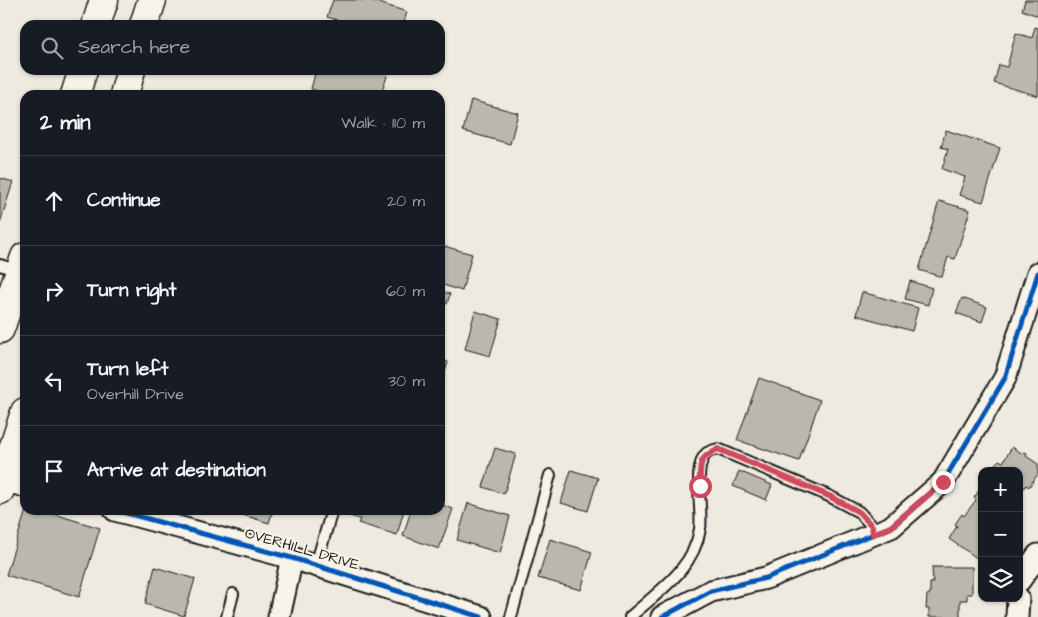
<!DOCTYPE html>
<html lang="en">
<head>
<meta charset="utf-8">
<style>
  :root { --surface:#171b24; --page:#242831; --text:#f1f3f6; --muted:#9ea1a6; --line:#363941 }
  body { margin:0; font-family:"Architects Daughter",sans-serif; background:var(--page); color:var(--text) }
  .controls { position:absolute; right:15px; bottom:15px; display:grid; overflow:hidden; border-radius:10px; box-shadow:0 1px 4px #0004 }
  .controls button { width:45px; height:45px; display:grid; place-items:center; padding:0; border:0; border-bottom:1px solid var(--line); background:var(--surface); color:var(--text); font:25px sans-serif }
  .stop { position:absolute; width:15px; height:15px; margin:-11px; border:4px solid #d1495b; border-radius:50%; background:#fff }
  .stop.end { background:#d1495b; border-color:#fff; box-shadow:0 1px 5px #0008 }
  .list { margin:0; padding:0; list-style:none }
  h2 { display:flex; justify-content:space-between; align-items:center; height:65px; margin:0; padding:0 20px; font-size:21px }
  h2 small { font-size:16px; font-weight:400; color:var(--muted) }
  .list li { display:grid; grid-template-columns:32px 1fr auto; gap:15px; align-items:center; box-sizing:border-box; height:90px; padding:0 20px; border-top:1px solid var(--line) }
  .list b { display:block; font-size:19px; white-space:nowrap }
  .list p { margin:0; font-size:16px; white-space:nowrap; color:var(--muted) }
  .list em { font-size:16px; font-style:normal; color:var(--muted) }
  .icon { flex:none; width:28px; height:28px; fill:none; stroke:currentColor; stroke-width:2; stroke-linecap:round; stroke-linejoin:round }
  .map { position:relative; flex:none; width:1038px; height:617px; overflow:hidden }
  .search { position:absolute; background:var(--surface); box-shadow:0 1px 4px #0004; left:20px; top:20px; width:425px; height:55px; display:flex; align-items:center; gap:12px; box-sizing:border-box; padding:0 18px; border-radius:15px; color:var(--muted); font-size:19px }
  .panel { position:absolute; background:var(--surface); box-shadow:0 1px 4px #0004; left:20px; top:90px; width:425px; height:425px; border-radius:15px }
  .map>svg:first-child { display:block }
  .building { fill:#bab7af; stroke:#1c1c1c }
  .lines { fill:none; stroke-linecap:round; stroke-linejoin:round }
  .lane-casing { stroke:#1c1c1c; stroke-width:14 }
  .street-casing { stroke:#1c1c1c; stroke-width:25 }
  .primary-casing { stroke:#1c1c1c; stroke-width:31 }
  .lane { stroke:#f7f3e8; stroke-width:10 }
  .street { stroke:#f7f3e8; stroke-width:21 }
  .primary { stroke:#f7f3e8; stroke-width:28 }
  .cycleway-casing { stroke:#f7f3e8; stroke-width:8 }
  .cycleway { stroke:#0057b8; stroke-width:5 }
  .route { stroke:#d1495b; stroke-width:6 }
  .labels { text-anchor:middle; dominant-baseline:central; stroke-width:4; stroke-linejoin:round; paint-order:stroke }
  .street-label { font-size:15px; fill:#1c1c1c; stroke:#f7f3e8 }
</style>
</head>
<body>
<div class="map">
<svg width="1038" height="617" viewBox="0 0 1038 617">
  <rect width="100%" height="100%" fill="#eeeae0"/>
  <filter id="ink" filterUnits="userSpaceOnUse"><feTurbulence type="fractalNoise" baseFrequency=".02" numOctaves="2"/><feDisplacementMap in="SourceGraphic" scale="10" xChannelSelector="R" yChannelSelector="G"/><feConvolveMatrix kernelMatrix="1 2 1 2 8 2 1 2 1" color-interpolation-filters="sRGB"/></filter>
  <g filter="url(#ink)">
    <!-- building -->
    <g class="building">
      <path d="M333,0H370L407,12L403,25H336L337,20L327,17Z"/>
      <path d="M1025,0H1038V16L1022,10Z"/>
      <path d="M1035,27L1038,28V96L994,83L999,65L1007,67L1016,33L1032,38Z"/>
      <path d="M316,70H389L381,95H330L311,89Z"/>
      <path d="M471,100L518,113L510,144L463,131Z"/>
      <path d="M946,130L1000,148L983,202L959,195L965,177L942,169L948,149L941,147Z"/>
      <path d="M0,178L13,182L0,223Z"/>
      <path d="M939,201L970,210L955,259L948,257L942,277L919,270Z"/>
      <path d="M440,245L472,254L462,291L440,284Z"/>
      <path d="M910,281L932,288L928,305L905,299Z"/>
      <path d="M440,291L450,294L447,304L440,303Z"/>
      <path d="M862,292L918,308L912,331L856,315Z"/>
      <path d="M962,298L987,307L982,322L956,313Z"/>
      <path d="M475,311L501,319L490,356L465,349Z"/>
      <path d="M440,359L448,362L441,386H440Z"/>
      <path d="M759,378L820,400L799,461L737,440Z"/>
      <path d="M1012,447L1023,454L1025,452L1027,453L1026,456L1038,464V474L1029,487L1026,485L1022,490L1019,489V471H988L999,460L1003,462Z"/>
      <path d="M495,448L516,454L504,494L483,487Z"/>
      <path d="M571,470L598,478L588,511L561,503Z"/>
      <path d="M739,471L772,485L766,500L733,486Z"/>
      <path d="M982,486V552L977,558L949,539L957,526L955,524L962,514L964,516L976,500L974,498Z"/>
      <path d="M468,503L510,516L500,553L457,540Z"/>
      <path d="M440,504L453,509L439,549L403,536L411,510H440Z"/>
      <path d="M26,510H41L100,528L79,597L6,575Z"/>
      <path d="M227,510H273L269,523Z"/>
      <path d="M345,510H404L397,535L358,523L360,519L343,514Z"/>
      <path d="M550,539L592,552L581,590L538,578Z"/>
      <path d="M155,567L195,579L184,616L145,604Z"/>
      <path d="M932,567H972V594H967V600H960V617H929V609H926L927,595L930,594V583H933Z"/>
    </g>
    <g class="lines">
      <defs>
        <g id="lane">
          <path d="M0,265L19,271"/>
          <path d="M316,565L332,510"/>
          <path d="M227,617L233,594"/>
          <path d="M511,617L550,475"/>
          <path d="M630,617C658,592 694,569 700,529C703,510 692,465 707,453C710,451 714,450 718,449L829,496L859,512L872,526L873,534"/>
        </g>
        <g id="street">
          <path d="M3,480L25,486"/>
          <path d="M115,510L292,558L481,617"/>
          <path d="M1019,581L1038,555"/>
          <path d="M279,617L292,558"/>
          <path d="M662,617L711,591L766,578L891,527L943,482L1005,378L1038,273"/>
          <path d="M1017,617L1018,598"/>
        </g>
        <g id="primary">
          <path d="M96,25L104,0"/>
          <path d="M144,25L152,0"/>
          <path d="M75,95L83,70"/>
          <path d="M124,95L131,70"/>
          <path d="M0,329L25,257"/>
          <path d="M0,490L25,412"/>
        </g>
      </defs>
      <!-- lane casing -->
      <use href="#lane" class="lane-casing"/>
      <!-- street casing -->
      <use href="#street" class="street-casing"/>
      <!-- primary casing -->
      <use href="#primary" class="primary-casing"/>
      <!-- lane -->
      <use href="#lane" class="lane"/>
      <!-- street -->
      <use href="#street" class="street"/>
      <!-- primary -->
      <use href="#primary" class="primary"/>
      <defs>
        <g id="cycleway">
          <path d="M115,510L292,558L481,617"/>
          <path d="M662,617L711,591L766,578L891,527L943,482L1005,378L1038,273"/>
        </g>
      </defs>
      <!-- cycleway casing -->
      <use href="#cycleway" class="cycleway-casing"/>
      <!-- cycleway -->
      <use href="#cycleway" class="cycleway"/>
    </g>
  </g>
  <g class="lines" filter="url(#ink)">
    <!-- route -->
    <path class="route" d="M700,486C700,466 697,458 718,449L829,496L859,512L872,526L873,534L891,527L943,482"/>
  </g>
  <g class="labels">
    <!-- street labels -->
    <g class="street-label">
      <text transform="translate(302 549) rotate(16)">OVERHILL DRIVE</text>
    </g>
  </g>
</svg>
<div class="controls">
<button>+</button>
<button>−</button>
<button><svg class="icon" aria-label="layers" viewBox="0 0 24 24"><path d="M12 4l9 5-9 5-9-5zM3 14l9 5 9-5"/></svg></button>
</div>
<div class="stop" style="left:700px;top:486px"></div>
<div class="stop end" style="left:943px;top:482px"></div>
<div class="search"><svg class="icon" aria-label="search" viewBox="0 0 24 24"><circle cx="10" cy="10" r="6"/><path d="M15 15l6 6"/></svg>Search here</div>
<section class="panel">
<h2>2 min<small>Walk · 110 m</small></h2>
<ul class="list">
<li><svg class="icon" aria-label="ahead" viewBox="0 0 24 24"><path d="M12 20V5M6 11l6-6 6 6"/></svg><div><b>Continue</b></div><em>20 m</em></li>
<li><svg class="icon" aria-label="right" viewBox="0 0 24 24"><path d="M7 20v-9h11M14 6l5 5-5 5"/></svg><div><b>Turn right</b></div><em>60 m</em></li>
<li><svg class="icon" aria-label="left" viewBox="0 0 24 24"><path d="M17 20v-9H6M10 6l-5 5 5 5"/></svg><div><b>Turn left</b><p>Overhill Drive</p></div><em>30 m</em></li>
<li><svg class="icon" aria-label="arrive" viewBox="0 0 24 24"><path d="M6 21V4h12l-3 4 3 4H6"/></svg><div><b>Arrive at destination</b></div></li>
</ul>
</section>
</div>
</body>
</html>
